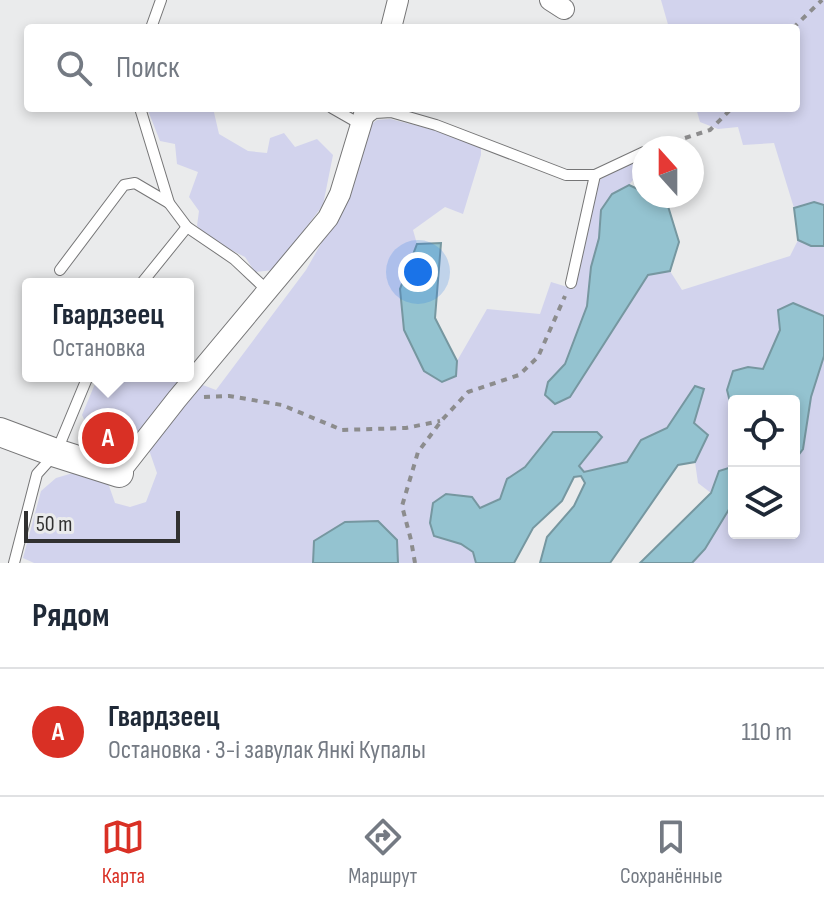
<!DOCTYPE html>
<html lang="ru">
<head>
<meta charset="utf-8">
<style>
  :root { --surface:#fff; --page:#f2f2f3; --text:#1f2937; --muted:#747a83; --line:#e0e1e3; --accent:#d93025 }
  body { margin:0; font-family:"Sofia Sans Condensed",sans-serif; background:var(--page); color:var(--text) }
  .controls { position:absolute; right:24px; bottom:24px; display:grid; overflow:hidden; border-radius:8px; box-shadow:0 4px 12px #0003 }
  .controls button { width:72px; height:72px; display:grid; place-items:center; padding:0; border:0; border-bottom:2px solid var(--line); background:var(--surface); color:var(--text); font:40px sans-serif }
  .compass { position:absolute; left:632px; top:136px; width:72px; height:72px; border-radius:50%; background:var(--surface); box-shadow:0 4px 12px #0003; rotate:339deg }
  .scale { position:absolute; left:24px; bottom:20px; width:156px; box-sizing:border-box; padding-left:8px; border:4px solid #313131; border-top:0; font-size:22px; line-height:28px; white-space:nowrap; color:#313131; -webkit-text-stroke:6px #eaebec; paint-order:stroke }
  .you { position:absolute; left:418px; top:272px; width:28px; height:28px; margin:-20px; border:6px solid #fff; border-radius:50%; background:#1a73e8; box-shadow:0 0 0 12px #1a73e833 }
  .badge { display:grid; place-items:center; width:52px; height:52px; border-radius:50%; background:var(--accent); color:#fff; font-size:26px; font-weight:700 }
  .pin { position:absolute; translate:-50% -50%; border:4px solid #fff; box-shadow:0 2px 8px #0006 }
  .popup { position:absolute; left:22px; top:278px; width:172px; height:104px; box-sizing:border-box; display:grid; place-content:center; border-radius:8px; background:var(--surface); filter:drop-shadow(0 2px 6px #0005); font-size:26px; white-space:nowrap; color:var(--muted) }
  .popup b { font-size:30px; color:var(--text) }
  .popup::after { content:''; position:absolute; left:50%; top:100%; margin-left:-16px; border:16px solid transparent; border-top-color:var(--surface) }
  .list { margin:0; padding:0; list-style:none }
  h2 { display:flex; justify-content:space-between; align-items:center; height:104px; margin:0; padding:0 32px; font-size:34px }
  h2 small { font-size:26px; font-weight:400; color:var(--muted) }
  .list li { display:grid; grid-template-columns:52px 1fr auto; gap:24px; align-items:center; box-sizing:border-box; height:128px; padding:0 32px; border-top:2px solid var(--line) }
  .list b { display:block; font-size:30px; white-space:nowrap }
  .list p { margin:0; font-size:26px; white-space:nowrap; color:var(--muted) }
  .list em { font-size:26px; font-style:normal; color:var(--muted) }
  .icon { flex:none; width:44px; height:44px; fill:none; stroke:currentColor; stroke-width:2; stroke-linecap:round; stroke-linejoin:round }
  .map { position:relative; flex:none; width:824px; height:563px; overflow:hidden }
  .search { position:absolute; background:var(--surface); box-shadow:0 4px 12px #0003; left:24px; right:24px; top:24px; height:88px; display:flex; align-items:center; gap:20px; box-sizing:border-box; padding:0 28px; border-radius:8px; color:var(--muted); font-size:30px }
  .sheet { height:232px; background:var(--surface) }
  nav { display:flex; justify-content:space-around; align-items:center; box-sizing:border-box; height:112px; border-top:2px solid var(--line); background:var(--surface); font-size:22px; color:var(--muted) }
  nav a { display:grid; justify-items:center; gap:4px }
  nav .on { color:var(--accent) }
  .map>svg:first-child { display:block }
  .green { fill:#d2d3ed }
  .water { fill:#94c3d0; stroke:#7697a0; stroke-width:2 }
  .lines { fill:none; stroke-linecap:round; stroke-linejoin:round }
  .lane-casing { stroke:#767677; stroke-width:12 }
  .street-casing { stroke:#767677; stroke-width:22 }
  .secondary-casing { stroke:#767677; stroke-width:30 }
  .path { stroke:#8c8c8d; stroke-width:4; stroke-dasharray:6 6; stroke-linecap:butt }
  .lane { stroke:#fff; stroke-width:10 }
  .street { stroke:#fff; stroke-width:20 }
  .secondary { stroke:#fff; stroke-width:28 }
</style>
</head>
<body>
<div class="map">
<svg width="824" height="563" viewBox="0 0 824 563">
  <rect width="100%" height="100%" fill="#eaebec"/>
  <!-- green -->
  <g class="green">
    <path d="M661,0H824V205L814,202L794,208L774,143L743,145L738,127L718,129L700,122L696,108H796V28H669Z"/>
    <path d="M147,108H213L219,134L248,151L267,153L270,138L284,133L295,147L317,139L333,155L323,205L274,270L255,272L245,257L211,240L197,226L199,211L189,197L198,172L177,164L175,144L160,141Z"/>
    <path d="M390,119L435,130L481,148V155L463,214L445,207L413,230L417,244L400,289L455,376L457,361L487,309L540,314L551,282L574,289L597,184L604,175L632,162L643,167L629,185L612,194L601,211L599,238L591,267L587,306L565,364L548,382L570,397L648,275L670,271L682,290L790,256L798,240L811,246H824V316L793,303L763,370L748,367L731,406L734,408V463L733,467L719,471L711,493L698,483L695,462L708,435L694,423L704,390L695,386L667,428L641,440L627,462L584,473L578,466L602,437L553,432L525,467L507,479L500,498L480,508L434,536L461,544L473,552L476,563H398L397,540L345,522L314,541L313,563H34L23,558L41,491L56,478L73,473L108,483L115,503L130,507L146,502L157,473L149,450L88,427L82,415L97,379L100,376H179L216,390L306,270L347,198L370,125L377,120Z"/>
    <path d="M824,356V563H692L705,549L734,501V533H794V461L803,449L811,397Z"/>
  </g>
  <!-- water -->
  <g class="water">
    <path d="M629,185L644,192V196H652L667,203L679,242L670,271L648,275L570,397L555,404L545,395L548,382L565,364L587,306L591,267L599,238L601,210L612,194Z"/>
    <path d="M814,202L824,205V246H811L798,240L794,208Z"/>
    <path d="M441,243L435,318L457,361L456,376L442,382L424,371L404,330L400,289L417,244Z"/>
    <path d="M793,303L824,316V356L811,397L803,449L794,461V401H734V408L731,406L727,390L733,371L748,367L763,369L780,330L778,310Z"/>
    <path d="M695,386L704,389L694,423L708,435L695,462L678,465L610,563H540L547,537L574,506L585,483L581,476L574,477L562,501L533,528L514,563H476L473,552L461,544L434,536L430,523L433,503L446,494L472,497L480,508L500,499L507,479L525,467L553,432H597L602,437L579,466L584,472L627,462L641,440L667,428Z"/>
    <path d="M734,463V501L705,549L692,563H640L711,493L719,471L732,467Z"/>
    <path d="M378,521L397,540L398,563H313L314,541L345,522Z"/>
  </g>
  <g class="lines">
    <defs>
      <g id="lane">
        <path d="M151,28L161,0"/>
        <path d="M140,108L169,203L187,227L234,259L267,290"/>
        <path d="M332,108L360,124L375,113L391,112L436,125L566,175H595L644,152"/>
        <path d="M656,148L672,143"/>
        <path d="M60,270L124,185L135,183L169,203"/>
        <path d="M571,283L595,175"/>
        <path d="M141,284L187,227"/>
        <path d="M14,563L37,474L56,453L88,376"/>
      </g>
      <g id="street">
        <path d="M550,0L564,9"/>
        <path d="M391,28L398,0"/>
        <path d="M119,473L177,399L328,218L340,194L366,108"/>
      </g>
      <path id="secondary" d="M0,432L56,453L119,473"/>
    </defs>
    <!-- lane casing -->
    <use href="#lane" class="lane-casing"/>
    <!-- street casing -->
    <use href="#street" class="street-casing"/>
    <!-- secondary casing -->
    <use href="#secondary" class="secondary-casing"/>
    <!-- path -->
    <g class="path">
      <path d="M793,28L822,0"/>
      <path d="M685,138L710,130L732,108"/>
      <path d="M204,397L229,396L282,405L342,430L406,428L440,421"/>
      <path d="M415,563L411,540L402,506L418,452L442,420L468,392L519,375L538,357L565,296"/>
    </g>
    <!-- lane -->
    <use href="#lane" class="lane"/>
    <!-- street -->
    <use href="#street" class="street"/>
    <!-- secondary -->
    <use href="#secondary" class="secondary"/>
  </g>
</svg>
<div class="controls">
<button><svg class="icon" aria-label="locate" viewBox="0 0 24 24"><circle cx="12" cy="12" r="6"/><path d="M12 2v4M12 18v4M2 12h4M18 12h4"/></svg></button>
<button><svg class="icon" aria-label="layers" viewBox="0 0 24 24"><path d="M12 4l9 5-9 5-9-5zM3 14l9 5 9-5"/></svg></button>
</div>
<svg class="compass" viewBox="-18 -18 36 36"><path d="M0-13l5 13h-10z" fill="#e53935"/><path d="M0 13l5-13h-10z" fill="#747a83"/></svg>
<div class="scale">50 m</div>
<div class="you"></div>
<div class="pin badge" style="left:108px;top:438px">A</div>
<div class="popup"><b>Гвардзеец</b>Остановка</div>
<div class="search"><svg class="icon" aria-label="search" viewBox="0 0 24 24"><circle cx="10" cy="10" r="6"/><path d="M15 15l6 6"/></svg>Поиск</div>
</div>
<section class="sheet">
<h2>Рядом<small></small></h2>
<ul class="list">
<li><span class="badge">A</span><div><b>Гвардзеец</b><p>Остановка · 3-і завулак Янкі Купалы</p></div><em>110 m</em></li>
</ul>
</section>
<nav>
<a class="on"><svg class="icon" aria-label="map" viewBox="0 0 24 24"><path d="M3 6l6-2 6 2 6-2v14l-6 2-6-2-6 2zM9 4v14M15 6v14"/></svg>Карта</a>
<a><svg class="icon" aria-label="directions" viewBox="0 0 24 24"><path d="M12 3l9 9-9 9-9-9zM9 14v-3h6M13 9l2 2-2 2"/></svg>Маршрут</a>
<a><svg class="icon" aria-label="saved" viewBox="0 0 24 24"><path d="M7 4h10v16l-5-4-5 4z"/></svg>Сохранённые</a>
</nav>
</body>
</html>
